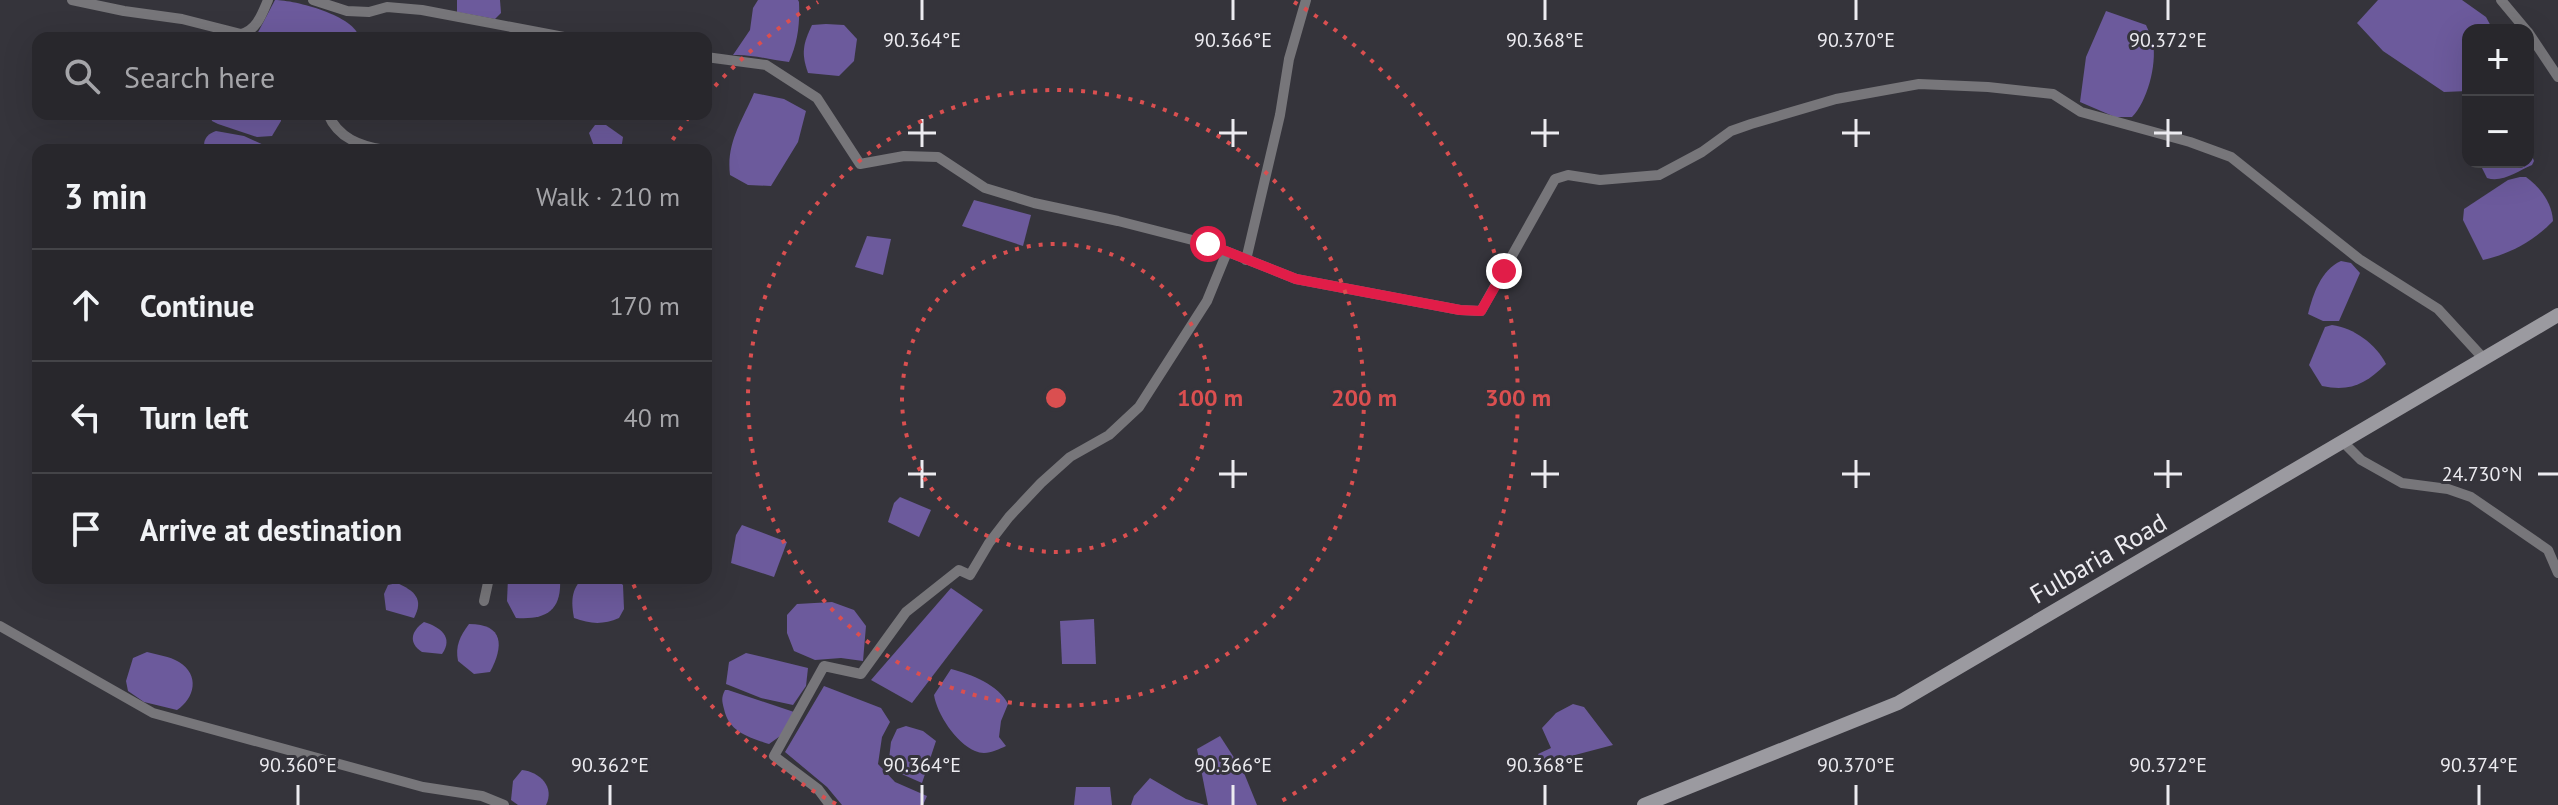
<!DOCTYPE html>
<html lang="en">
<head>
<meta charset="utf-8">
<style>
  :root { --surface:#28272c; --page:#302f34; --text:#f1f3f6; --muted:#a5a5a9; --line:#444448 }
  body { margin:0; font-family:"PT Sans",sans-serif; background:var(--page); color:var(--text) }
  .controls { position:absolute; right:24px; top:24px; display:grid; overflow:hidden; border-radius:16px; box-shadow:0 8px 32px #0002 }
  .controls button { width:72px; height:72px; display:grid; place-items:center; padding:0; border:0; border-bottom:2px solid var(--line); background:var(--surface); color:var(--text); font:40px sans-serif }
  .stop { position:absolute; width:24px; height:24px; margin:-18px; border:6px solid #e11d48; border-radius:50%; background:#fff }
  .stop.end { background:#e11d48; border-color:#fff; box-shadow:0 2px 8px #0008 }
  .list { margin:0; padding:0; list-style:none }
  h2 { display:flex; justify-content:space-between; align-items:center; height:104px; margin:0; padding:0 32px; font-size:34px }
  h2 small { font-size:26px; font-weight:400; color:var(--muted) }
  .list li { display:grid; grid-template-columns:52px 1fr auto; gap:24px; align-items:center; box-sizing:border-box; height:112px; padding:0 32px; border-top:2px solid var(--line) }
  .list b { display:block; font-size:30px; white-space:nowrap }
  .list em { font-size:26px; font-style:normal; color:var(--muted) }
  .icon { flex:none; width:44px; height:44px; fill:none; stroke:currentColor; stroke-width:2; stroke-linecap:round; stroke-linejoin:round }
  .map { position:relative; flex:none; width:2558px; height:805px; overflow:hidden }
  .search { position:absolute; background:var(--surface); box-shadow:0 8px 32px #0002; left:32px; top:32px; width:680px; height:88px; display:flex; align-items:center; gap:20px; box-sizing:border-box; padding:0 28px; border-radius:16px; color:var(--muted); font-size:30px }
  .panel { position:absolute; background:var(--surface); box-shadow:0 8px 32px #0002; left:32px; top:144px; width:680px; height:440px; border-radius:16px }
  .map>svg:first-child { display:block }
  .water { fill:#6c5a9c }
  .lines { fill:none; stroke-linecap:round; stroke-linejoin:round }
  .street { stroke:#77767a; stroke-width:10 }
  .secondary { stroke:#9b9aa0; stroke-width:14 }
  .route { stroke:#e11d48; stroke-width:10 }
  .ticks { fill:none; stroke:#ecebf0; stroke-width:3 }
  .ring { fill:none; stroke:#da4f50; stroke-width:4; stroke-dasharray:4 8 }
  .labels { text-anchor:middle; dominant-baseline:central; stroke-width:6; stroke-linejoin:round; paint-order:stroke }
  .street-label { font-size:26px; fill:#ecebf0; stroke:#35343b }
  .ticks-label { font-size:20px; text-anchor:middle; fill:#ecebf0; stroke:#35343b; stroke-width:6; stroke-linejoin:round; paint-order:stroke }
  .centre { fill:#da4f50; stroke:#35343b; stroke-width:4 }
  .ring-label { font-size:24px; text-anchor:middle; font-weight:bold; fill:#da4f50; stroke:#35343b; stroke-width:6; stroke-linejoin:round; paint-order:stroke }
</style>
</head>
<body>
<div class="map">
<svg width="2558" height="805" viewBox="0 0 2558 805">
  <rect width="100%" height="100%" fill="#35343b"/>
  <!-- water -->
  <g class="water">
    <path d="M275,0C295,0 356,16 359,38H255Z"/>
    <path d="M457,0H500L501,13L495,19L457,12Z"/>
    <path d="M758,0H798L799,2C800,23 798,42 789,62C770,60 752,54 733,55L750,30L753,8Z"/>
    <path d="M2378,0H2462L2486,17L2493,30H2468V91L2444,92L2383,51L2357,23Z"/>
    <path d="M2106,11L2146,25C2148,30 2152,37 2153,43C2157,65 2147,102 2132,117H2115L2080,102L2086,57Z"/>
    <path d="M826,24L844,25L857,39L854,61L839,76L808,73C801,53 803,44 812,25Z"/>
    <path d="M754,93L784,99L806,111L798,142L771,186L748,185L730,175C726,143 742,121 754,93Z"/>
    <path d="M210,114H281V121L272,136L257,137L218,124L212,121Z"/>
    <path d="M595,125H606L623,137L621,150L595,149L589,133Z"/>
    <path d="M216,131L244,136L266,146V150H205C202,140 207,134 216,131Z"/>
    <path d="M2528,146L2534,161L2532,165C2518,171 2502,183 2487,178L2479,162H2528Z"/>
    <path d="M2520,177H2526C2541,188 2552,203 2553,221C2534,241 2510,254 2483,260L2463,220L2464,209L2508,180Z"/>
    <path d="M974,200L1031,215L1023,246L962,226Z"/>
    <path d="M867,236L891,239L883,275L855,267Z"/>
    <path d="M2341,261L2351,263L2360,273L2339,321H2323L2308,314C2313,294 2321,270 2341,261Z"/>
    <path d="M2332,325C2354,328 2376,344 2386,364C2366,384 2350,392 2322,386L2309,365L2325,327Z"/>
    <path d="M900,497L931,510L919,537L888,522L894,503Z"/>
    <path d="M742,525L787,542L774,577L731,563L736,535Z"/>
    <path d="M508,578H560C562,611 546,620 516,618L507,601Z"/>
    <path d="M583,578H614L623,585L624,609L619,618C603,625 590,624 574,618C571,602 571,589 583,578Z"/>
    <path d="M397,583C415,591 424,599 414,618L386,610L384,594L388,585Z"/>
    <path d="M951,588L983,610L912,703L871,680Z"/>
    <path d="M832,602L854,610L866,626L863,661L841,658L815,660L794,651L787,633V615L797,604Z"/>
    <path d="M1094,619L1096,664H1062L1060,621Z"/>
    <path d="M424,622C440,627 454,637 442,654L422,652C408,643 411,631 424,622Z"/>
    <path d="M469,624C504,624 504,646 490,672L474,674L458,661C455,646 460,636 469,624Z"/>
    <path d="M147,652C158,655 169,656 179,662C200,675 195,698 177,710L144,702L128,691L126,681L133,658Z"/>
    <path d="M746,653L808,668L806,686L793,705L761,698L726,684L729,662Z"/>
    <path d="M951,669C971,674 999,685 1008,704L1001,721L999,737L1006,746C997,750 986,756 975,751C956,743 937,714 934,695Z"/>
    <path d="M824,686L881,708L890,722L882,737L878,764L895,782L927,796L923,805H842L827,787L785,752Z"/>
    <path d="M725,690H728L794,712L783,734L769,744C748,737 729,732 724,709C722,701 721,698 725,690Z"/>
    <path d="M1573,704L1584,707L1613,745L1556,760L1558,766H1544L1538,754L1551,748L1542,728L1556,713Z"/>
    <path d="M906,726L923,731L936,741L922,783L888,768L891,742L897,729Z"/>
    <path d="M1220,736L1244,773L1257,805H1208L1197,749Z"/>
    <path d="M522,770C540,772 555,787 546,805H518L511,800L513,781Z"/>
    <path d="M1150,778L1186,799L1205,805H1131L1134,796Z"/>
    <path d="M1076,787H1110L1112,805H1074Z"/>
  </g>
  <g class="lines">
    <!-- street -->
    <g class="street">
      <path d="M72,0L124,11L182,19L241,34C257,30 262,14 268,0"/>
      <path d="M313,0L347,11L369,12L387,7L422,10L569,38"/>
      <path d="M2501,0L2526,30"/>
      <path d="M2528,32L2558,77"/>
      <path d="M706,57L766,65L817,98L860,164L904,156L938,157L985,188L1034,203L1118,221L1208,244L1296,279L1460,310L1481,311L1555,179L1568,175L1600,180L1659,175L1702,152L1731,131L1751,124L1836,99L1919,84L1988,87L2053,94L2081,112L2190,142L2231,157L2359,259L2438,309L2484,359"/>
      <path d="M328,114C338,138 360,146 385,150"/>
      <path d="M1246,260L1280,115L1289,59L1306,0"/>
      <path d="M2343,442L2361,460L2402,483L2448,489L2471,497L2548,550L2558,573"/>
      <path d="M484,601L489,578"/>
      <path d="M0,626L153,713L423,787L482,796L504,805"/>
      <path d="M830,805L818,789L774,756L824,666L861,674L906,612L959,570L970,575L989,543L1009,517L1041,483L1070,457L1109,435L1139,407L1207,301L1227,252"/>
    </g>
    <!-- secondary -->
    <path class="secondary" d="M1644,805L1898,703L2558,315"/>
  </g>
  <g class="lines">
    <!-- route -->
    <path class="route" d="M1208,244L1296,279L1460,310L1481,311L1504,271"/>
  </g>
  <!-- ticks -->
  <path class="ticks" d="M922,0V20M1233,0V20M1545,0V20M1856,0V20M2168,0V20M922,119V147M1233,119V147M1545,119V147M1856,119V147M2168,119V147M908,133H936M1219,133H1247M1531,133H1559M1842,133H1870M2154,133H2182M922,460V488M1233,460V488M1545,460V488M1856,460V488M2168,460V488M908,474H936M1219,474H1247M1531,474H1559M1842,474H1870M2154,474H2182M2538,474H2558M298,785V805M610,785V805M922,785V805M1233,785V805M1545,785V805M1856,785V805M2168,785V805M2479,785V805"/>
  <!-- distance rings -->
  <g class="ring">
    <circle cx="1056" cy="398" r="154"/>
    <circle cx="1056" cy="398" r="308"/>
    <path d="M836 804A462 462 0 0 1 631 579M666 150A462 462 0 0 1 689 117M707 95A462 462 0 0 1 818 2M1294 2A462 462 0 0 1 1276 804"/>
  </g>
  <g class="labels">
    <!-- street labels -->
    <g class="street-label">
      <text transform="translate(2098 558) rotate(-30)">Fulbaria Road</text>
    </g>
  </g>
  <g class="ticks-label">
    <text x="922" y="47">90.364°E</text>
    <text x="1233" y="47">90.366°E</text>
    <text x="1545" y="47">90.368°E</text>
    <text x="1856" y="47">90.370°E</text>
    <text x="2168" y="47">90.372°E</text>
    <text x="2482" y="481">24.730°N</text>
    <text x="298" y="772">90.360°E</text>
    <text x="610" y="772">90.362°E</text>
    <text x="922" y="772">90.364°E</text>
    <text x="1233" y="772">90.366°E</text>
    <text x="1545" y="772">90.368°E</text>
    <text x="1856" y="772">90.370°E</text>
    <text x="2168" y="772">90.372°E</text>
    <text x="2479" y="772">90.374°E</text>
  </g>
  <circle cx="1056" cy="398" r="12" class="centre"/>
  <g class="ring-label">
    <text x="1210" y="406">100 m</text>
    <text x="1364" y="406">200 m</text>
    <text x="1518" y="406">300 m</text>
  </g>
</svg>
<div class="controls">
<button>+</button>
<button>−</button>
</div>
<div class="stop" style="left:1208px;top:244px"></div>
<div class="stop end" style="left:1504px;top:271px"></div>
<div class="search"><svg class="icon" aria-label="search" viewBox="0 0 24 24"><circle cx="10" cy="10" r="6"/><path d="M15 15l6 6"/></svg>Search here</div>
<section class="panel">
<h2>3 min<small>Walk · 210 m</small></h2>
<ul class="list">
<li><svg class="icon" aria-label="ahead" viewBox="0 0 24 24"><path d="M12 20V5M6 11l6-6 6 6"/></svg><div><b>Continue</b></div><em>170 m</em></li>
<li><svg class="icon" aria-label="left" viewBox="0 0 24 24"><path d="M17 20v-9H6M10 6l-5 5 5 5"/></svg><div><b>Turn left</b></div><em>40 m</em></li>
<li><svg class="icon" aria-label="arrive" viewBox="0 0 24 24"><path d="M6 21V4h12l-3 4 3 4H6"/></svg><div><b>Arrive at destination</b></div></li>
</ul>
</section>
</div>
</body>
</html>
